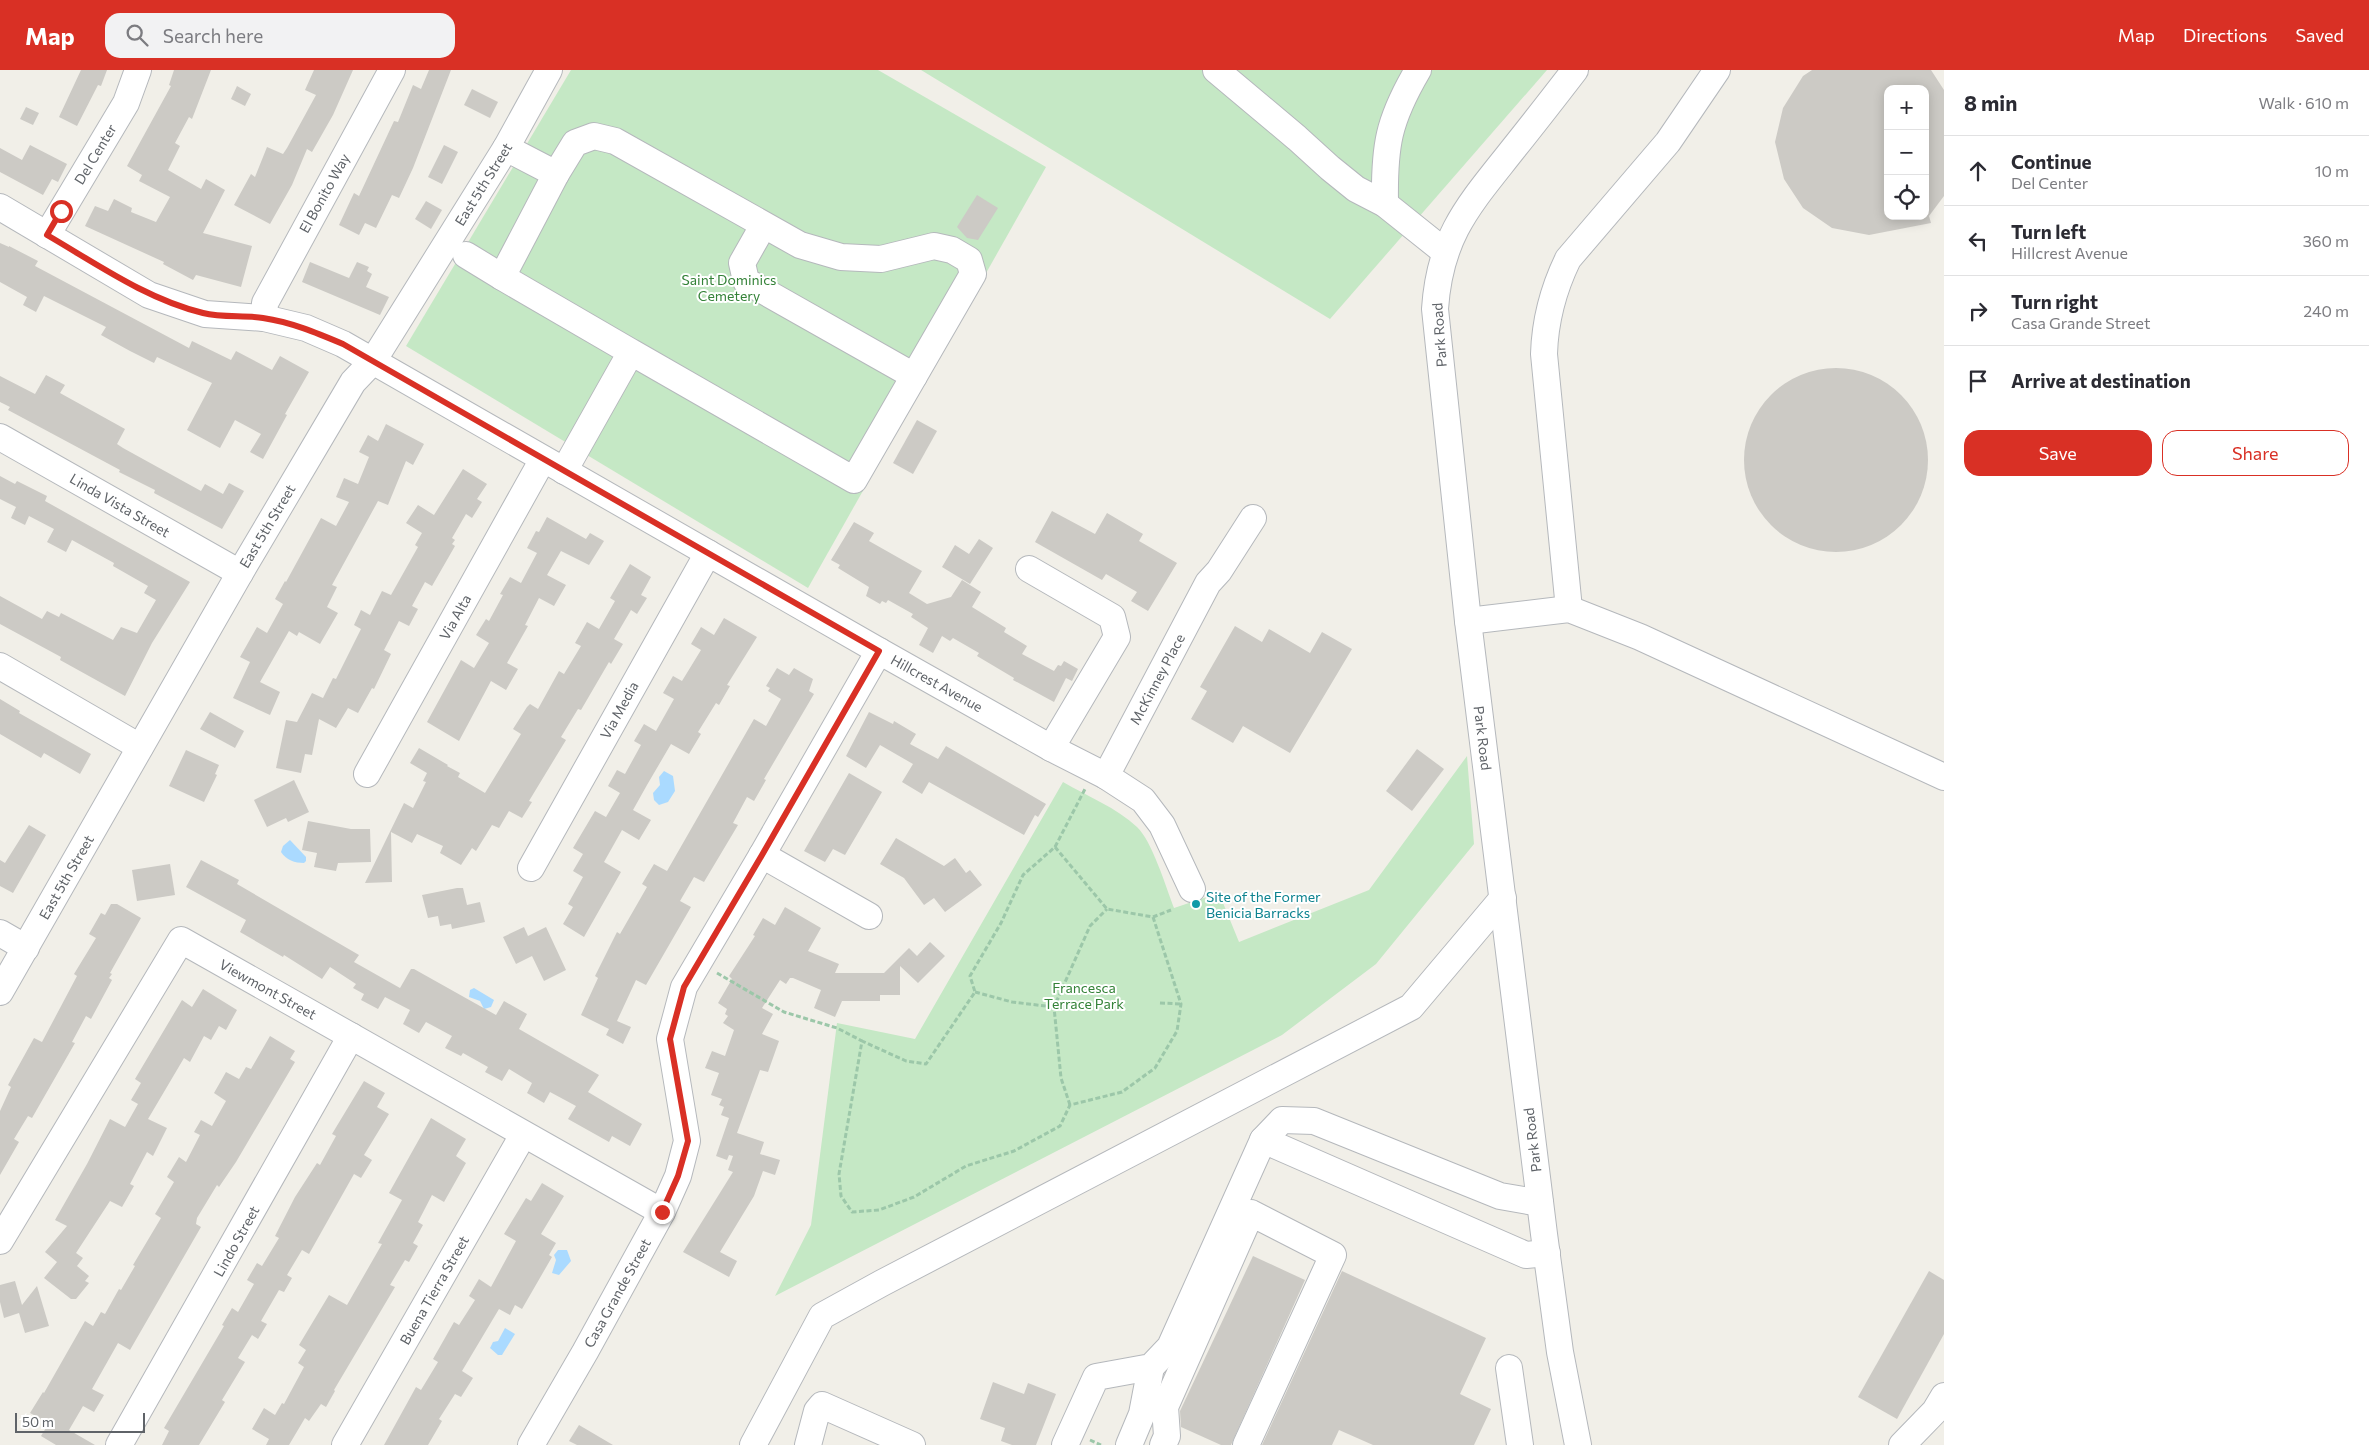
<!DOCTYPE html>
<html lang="en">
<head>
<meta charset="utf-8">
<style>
  :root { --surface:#fff; --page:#f2f2f3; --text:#2b2b33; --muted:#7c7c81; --line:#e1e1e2; --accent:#d93025 }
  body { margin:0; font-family:Commissioner,sans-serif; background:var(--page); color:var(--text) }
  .controls { position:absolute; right:15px; top:15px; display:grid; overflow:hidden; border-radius:10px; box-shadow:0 2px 12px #0003 }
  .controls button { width:45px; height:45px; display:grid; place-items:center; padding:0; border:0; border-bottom:1px solid var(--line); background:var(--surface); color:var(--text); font:25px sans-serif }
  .scale { position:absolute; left:15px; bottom:12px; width:130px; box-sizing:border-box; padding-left:5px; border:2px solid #5f6368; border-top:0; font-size:14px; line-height:18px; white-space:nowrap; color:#5f6368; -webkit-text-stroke:4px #fff; paint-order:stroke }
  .stop { position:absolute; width:15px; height:15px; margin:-11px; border:4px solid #d93025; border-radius:50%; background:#fff }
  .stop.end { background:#d93025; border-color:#fff; box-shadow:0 1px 5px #0008 }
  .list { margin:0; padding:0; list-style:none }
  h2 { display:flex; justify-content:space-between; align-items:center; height:65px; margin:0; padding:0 20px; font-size:21px }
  h2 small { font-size:16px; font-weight:400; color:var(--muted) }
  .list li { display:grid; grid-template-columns:32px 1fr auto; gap:15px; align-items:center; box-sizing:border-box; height:70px; padding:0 20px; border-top:1px solid var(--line) }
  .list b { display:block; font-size:19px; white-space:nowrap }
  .list p { margin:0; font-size:16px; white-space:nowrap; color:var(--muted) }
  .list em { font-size:16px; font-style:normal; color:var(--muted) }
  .actions { display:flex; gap:10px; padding:15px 20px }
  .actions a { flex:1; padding:11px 0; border:1px solid var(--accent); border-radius:15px; text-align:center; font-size:18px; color:var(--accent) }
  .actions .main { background:var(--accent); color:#fff }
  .icon { flex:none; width:28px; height:28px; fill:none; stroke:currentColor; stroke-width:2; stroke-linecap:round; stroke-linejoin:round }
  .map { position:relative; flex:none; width:1944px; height:1375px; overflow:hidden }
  header { display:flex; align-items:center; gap:30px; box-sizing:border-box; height:70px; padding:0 25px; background:var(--accent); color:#fff }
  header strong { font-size:24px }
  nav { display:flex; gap:28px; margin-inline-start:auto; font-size:18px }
  .search { width:350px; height:45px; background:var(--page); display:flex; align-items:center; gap:12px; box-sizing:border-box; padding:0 18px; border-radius:15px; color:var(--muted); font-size:19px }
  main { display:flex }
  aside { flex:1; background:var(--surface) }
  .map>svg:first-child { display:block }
  .green { fill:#c5e8c5 }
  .water { fill:#aadaff }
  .building { fill:#cccac5; fill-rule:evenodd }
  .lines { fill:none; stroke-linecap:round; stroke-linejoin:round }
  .minor-casing { stroke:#b5b8bc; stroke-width:28 }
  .path { stroke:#9cc7a9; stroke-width:3; stroke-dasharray:5 2.5; stroke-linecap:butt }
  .minor { stroke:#fff; stroke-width:26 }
  .route { stroke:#d93025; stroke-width:6 }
  .culture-dot { fill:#0f9aa8; stroke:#fff; stroke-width:2 }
  .labels { text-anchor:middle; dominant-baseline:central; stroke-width:4; stroke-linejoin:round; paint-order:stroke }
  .street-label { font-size:14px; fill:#5f6368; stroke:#fff }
  .park-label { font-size:14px; fill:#348238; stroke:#fff }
  .culture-label { font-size:14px; fill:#0d838f; stroke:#fff; text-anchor:start }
</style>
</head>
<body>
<header>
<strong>Map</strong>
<div class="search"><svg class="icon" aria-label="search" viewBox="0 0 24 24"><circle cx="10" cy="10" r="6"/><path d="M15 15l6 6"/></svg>Search here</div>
<nav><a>Map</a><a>Directions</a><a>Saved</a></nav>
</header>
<main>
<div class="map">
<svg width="1944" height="1375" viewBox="0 0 1944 1375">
  <rect width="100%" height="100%" fill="#f1efe8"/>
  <!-- green -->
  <g class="green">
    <path d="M571,0H878L1046,97L808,518L406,276Z"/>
    <path d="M921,0H1547L1330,249Z"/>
    <path d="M1467,686L1474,774L1376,894L1282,965L775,1226L811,1155L837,953L915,969L1063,712C1087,726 1117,738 1137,757C1152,771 1166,817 1174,838L1219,823L1239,872L1369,820Z"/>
  </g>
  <!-- water -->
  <g class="water">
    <path d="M664,701L673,706L675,721L668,732L659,735L654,730L653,723L660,715L659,707Z"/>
    <path d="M290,770L306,787V791L304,793C295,793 286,790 281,782L283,776Z"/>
    <path d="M474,918L494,930L491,937L484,939L480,931L469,927L470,920Z"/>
    <path d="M558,1180H567L571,1191L559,1205L552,1203L556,1190L554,1185Z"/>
    <path d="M505,1258L515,1264L502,1285H498L490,1278L493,1272L498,1271Z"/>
  </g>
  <!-- building -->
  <g class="building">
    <path d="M81,0H107L101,16L98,15L77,56L59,47Z"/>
    <path d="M174,0H211L192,49L189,47L175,73L180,76L168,100L201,119L206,109L225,120L203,163L252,176L241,217L196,205L193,210L163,194L164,192L85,156L95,136L108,141L114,129L132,138L131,142L156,152L170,127L139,111L142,105L127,96L171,16L169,15Z"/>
    <path d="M314,0H353L333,45L312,82L307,79L292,115L270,154L234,135L251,104L255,107L267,77L283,84L287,78L316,25L305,20Z"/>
    <path d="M429,0H451L413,98L399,128L392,125L376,158L365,153L359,165L339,155L354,123L359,126L394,51L398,52L413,15L421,19Z"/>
    <path d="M1812,0H1931L1944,20V126L1929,146L1931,153L1869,165L1832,158L1803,138L1784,109L1775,72L1783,38L1803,6ZM1888,19H1925V146H1888Z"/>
    <path d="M237,16L251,24L245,36L231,29Z"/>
    <path d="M472,19L498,32L490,48L464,35Z"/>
    <path d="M26,37L39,43L33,55L20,49Z"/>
    <path d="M30,75L67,94L58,112L52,109L43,125L0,102V78L22,90Z"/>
    <path d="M444,75L458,82L442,114L428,107Z"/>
    <path d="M977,125L998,138L978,170L967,168L957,157Z"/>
    <path d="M426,131L442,140L431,159L415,149Z"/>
    <path d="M0,173L9,177V176L38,191L35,196L189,278L192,271L231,290L236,281L272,300L280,286L309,302L285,344L287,345L263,389L250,382L261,364L235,350L220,378L187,360L212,313L157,287L154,293L130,281L101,265L106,257L44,226L36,242L23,235L27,227L0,212Z"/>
    <path d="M310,192L349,208L357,192L369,197L367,201L372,204L366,217L389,227L380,245L302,212Z"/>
    <circle cx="1836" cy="390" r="92"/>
    <path d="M46,305L65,315L60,323L125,359L117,374L123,378L201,421L205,414L223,424L229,413L244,421L222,459L154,423L155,420L119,402L120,400L8,340L10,337L0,332V306L35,324Z"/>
    <path d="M917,350L937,361L913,404L893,393Z"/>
    <path d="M386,354L424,374L413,395L406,391L388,435L378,431L332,515L337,517L327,537L338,543L320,574L299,562L297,566L289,561L260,612L280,622L270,645L233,628L250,592L240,587L257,557L267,563L283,534L275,529L285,511L286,512L321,448L336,456L349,432L336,427L344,408L358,414L369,387L359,382L368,365L378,371Z"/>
    <path d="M463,399L487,414L477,429L482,432L472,448L466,444L452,468L455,470L452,474L455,476L432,516L425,512L412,536L418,539L409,556L399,551L384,580L391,584L374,619L372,618L358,643L348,638L336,658L319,649L312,685L305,684L301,703L276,698L286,650L297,652L312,623L323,628L333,608L336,609L361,559L354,555L361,540L370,545L382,521L391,525L418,477L415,475L422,463L406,453L418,435L434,445Z"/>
    <path d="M0,406L15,414L17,411L47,426L45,431L190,512L152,573L125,626L60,590L61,587L0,554V526L42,549L47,541L59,547L61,543L113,570L121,557L137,563L156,530L144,523L148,516L113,496L114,493L72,470L66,482L47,472L54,459L29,446L25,455L11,448L16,437L0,429Z"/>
    <path d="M1052,441L1095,464L1107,443L1143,464L1139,471L1177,493L1148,541L1131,531L1137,522L1106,504L1102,510L1035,472Z"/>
    <path d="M547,447L586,469L590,463L604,471L589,495L561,481L547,505L566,515L554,536L539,528L525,555L528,556L507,593L518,599L506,620L491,611L459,671L427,652L461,590L474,598L489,573L476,565L486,549L489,551L503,525L500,524L510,507L521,513L537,483L527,478L536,461L539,462Z"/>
    <path d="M854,452L874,463L869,471L922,501L909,523L927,534L951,527L962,510L981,522L972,537L1006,558L1004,562L1027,576L1022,584L1054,601L1058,595L1061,596L1064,591L1078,599L1072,611L1066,608L1054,632L1013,610L1014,608L977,586L979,583L953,568L950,571L942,566L933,583L919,575L928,558L911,547L913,544L888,530L886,533L882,531L880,534L866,526L869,517L838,498L840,495L831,490Z"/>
    <path d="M979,469L993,478L970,514L942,497L955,475L969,484Z"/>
    <path d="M630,494L651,507L641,525L647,528L637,544L631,540L614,569L623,574L611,594L609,592L581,640L578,639L561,667L566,670L529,731L532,732L522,748L509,741L499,758L492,755L476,781L472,778L461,795L440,783L443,776L417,764L412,773L391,762L392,812L365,813L404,733L413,738L426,712L423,711L427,703L410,693L419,678L448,695L447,696L460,703L458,707L485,723L521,664L513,659L527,637L530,634L538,639L559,601L564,604L581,576L575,573L587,552L599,559L615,531L610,528Z"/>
    <path d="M724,548L757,567L727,615L730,616L719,635L716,633L698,662L701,664L689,684L671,674L647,715L633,740L651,750L639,770L622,760L604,792L621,802L584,867L563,854L573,837L568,834L583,807L573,801L583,784L573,778L595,741L606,747L620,723L608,716L617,700L625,704L641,675L634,671L644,654L656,661L674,629L663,623L673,606L682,611L701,580L691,574L701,557L714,565Z"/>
    <path d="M1235,556L1262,572L1269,559L1310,583L1322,562L1352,579L1290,683L1243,656L1233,673L1191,649L1207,621L1200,617Z"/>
    <path d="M777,598L789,605L794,598L813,609L809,621L814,624L764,709L766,710L754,731L747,727L733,753L738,755L704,812L694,807L680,831L691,837L646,915L636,910L617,951L631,957L623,974L606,965L609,959L581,945L598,908L595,906L617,862L620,864L647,817L642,814L654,794L667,801L754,649L766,656L781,629L768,621L770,618L766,616Z"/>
    <path d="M0,629L20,641L19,643L91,684L80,704L44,683L41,688L0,664Z"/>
    <path d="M210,642L244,661L235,678L200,659Z"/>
    <path d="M869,642L893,654L894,651L916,664L910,674L938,689L946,676L1046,734L1038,747L1035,745L1024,765L929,712L922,724L902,712L913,694L880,675L866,698L846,686Z"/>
    <path d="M1417,679L1444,699L1412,741L1386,721Z"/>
    <path d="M186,680L219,695L215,704L217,705L204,732L169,716Z"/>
    <path d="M849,703L882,722L845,785L833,779L825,792L804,781Z"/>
    <path d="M294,710L309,742L288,752L286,748L267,757L254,730Z"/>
    <path d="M308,751L351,759H370L371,792L338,793L336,801L314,797L317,783L302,780Z"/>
    <path d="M29,755L46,765L13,823L0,816V790L5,793Z"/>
    <path d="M896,768L944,796L955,788L966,803L970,800L982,815L945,842L934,828L924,835L904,808L880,794Z"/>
    <path d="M201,790L239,810L237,814L359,885L354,892L400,918L411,899H414L496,945L504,931L527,944L519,959L599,1005L588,1022L642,1054L630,1076L612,1066L609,1072L568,1049L576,1036L550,1022L544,1033L527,1023L532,1013L509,999L502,1011L485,1002L488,997L463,983L461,986L445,978L452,966L426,952L419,963L403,954L410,940L385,927L378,939L361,930L364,924L353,918L356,914L330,897L322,909L284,885L283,887L240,862L246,850L186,817Z"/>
    <path d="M170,794L175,825L137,831L132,800Z"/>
    <path d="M457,818H463L467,835L480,832L485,852L452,859L451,854L440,856L438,846L428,848L422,825Z"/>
    <path d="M111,834H117L141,848L110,903L112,904L109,908L112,910L91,949L86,946L72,972L75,973L32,1048L28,1046L14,1069L19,1072L0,1105V1041L11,1017L8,1015L34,968L42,972L77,906L74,904L96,868L89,864L101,843L105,845Z"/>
    <path d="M785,837L821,858L808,881L839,894L835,903H884L909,878L917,886L930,872L945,886L918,913L900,896V925H880V931H842L835,947L814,938L821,920L793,908H790L786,914L780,910L762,938L773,944L762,964L779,971L768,1002L760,1000L737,1063L764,1072L760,1084L780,1090L775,1105L763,1101L754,1126L720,1182L737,1191L729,1207L683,1182L733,1102L728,1100L733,1086L729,1085L727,1090L716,1086L729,1048L721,1045L724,1037L719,1035L722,1029L711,1025L719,1003L705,998L712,981L725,986L734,960L723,953L728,946L725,944L727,939L718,933L732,909L729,906L755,866L753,865L763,848L775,855Z"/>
    <path d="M524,857L528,866L546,857L566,900L544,911L532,886L516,894L503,867Z"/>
    <path d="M203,919L237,940L226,960L219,956L211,970L204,966L190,992L184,988L148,1049L167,1058L153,1086L147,1082L130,1114L134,1116L122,1137L110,1131L76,1183L83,1188L77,1196L89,1206L85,1211L89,1213L76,1229H71L44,1208L57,1192L45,1182L67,1156L55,1150L87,1094L110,1049L125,1057L138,1034L131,1030L141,1013L135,1009L182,930L192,937Z"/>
    <path d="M270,966L295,981L290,989L295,992L236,1092L219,1117L217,1115L197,1148L196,1154L201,1157L130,1280L118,1273L92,1319L104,1325L94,1342L83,1336L69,1360L95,1375H56L41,1366L49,1353L30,1343L43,1322L44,1323L85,1251L93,1256L101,1242L105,1244L119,1219L121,1220L135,1196L133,1195L161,1148L155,1144L174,1112L167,1107L179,1087L186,1092L200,1065L194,1062L201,1050L212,1056L226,1031L214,1023L226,1002L239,1009L246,997L251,999Z"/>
    <path d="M364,1011L385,1023L377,1037L389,1044L364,1085L372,1090L361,1108L354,1104L309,1184L302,1180L287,1205L292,1208L284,1222L279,1220L261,1251L267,1254L258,1269L252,1265L238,1288L245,1292L222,1330L225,1332L199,1375H162L169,1361L164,1358L224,1256L222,1255L232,1238L238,1242L254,1214L247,1210L257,1193L262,1196L279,1168L275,1166L295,1127L317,1093L320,1095L336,1066L332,1064Z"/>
    <path d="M431,1048L466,1069L456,1086L466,1093L444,1132L432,1125L418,1152L423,1155L413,1173L418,1176L409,1192L405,1190L390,1215L395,1217L334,1320L335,1321L326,1337L321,1334L309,1351L305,1348L289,1375H266L269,1369L252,1359L264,1338L275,1345L282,1333L284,1334L304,1297L298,1293L306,1280L299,1275L329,1225L347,1235L382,1174L378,1173L402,1130L389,1123Z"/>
    <path d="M542,1113L564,1126L541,1164L556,1173L549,1185L552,1187L522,1239L515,1235L510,1245L499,1239L462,1301L473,1308L461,1327L455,1324L439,1349L442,1351L428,1375H384L416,1317L421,1320L438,1292L433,1289L454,1252L459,1255L475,1230L469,1226L479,1209L491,1217L516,1171L504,1164L526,1128L531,1131Z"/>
    <path d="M1253,1186L1305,1210L1231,1375H1221L1181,1357L1180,1341Z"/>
    <path d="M1342,1201L1486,1268L1460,1324L1491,1339L1474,1375H1373L1339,1360L1332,1375H1262Z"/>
    <path d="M1929,1201L1944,1210V1264L1897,1349L1858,1327Z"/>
    <path d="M15,1211L22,1235L37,1216L49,1256L25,1263L19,1243L4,1248L0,1232V1215Z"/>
    <path d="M993,1312L1024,1324L1028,1313L1056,1324L1036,1375H1012L1001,1371L1005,1358L980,1349Z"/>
    <path d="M579,1355L613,1375H577L569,1371Z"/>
  </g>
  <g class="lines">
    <defs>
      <g id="minor">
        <path d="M1216,0L1297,68L1330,98L1356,119L1385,134L1445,182"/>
        <path d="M1575,0C1555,26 1534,53 1514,78C1470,134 1440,164 1435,239L1468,551L1544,1164L1560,1282L1578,1375"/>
        <path d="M506,78L556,104"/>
        <path d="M1385,134C1384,76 1388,51 1418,0"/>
        <path d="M0,137L149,225L205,244L264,248L306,258L343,274L879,581L1051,678L1106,706L1143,730L1162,755L1192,819"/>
        <path d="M763,156L742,193L746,211L914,306"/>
        <path d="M47,165L126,33L138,0"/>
        <path d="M466,185L502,207"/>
        <path d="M264,248L265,233L392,0"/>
        <path d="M0,367L240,503"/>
        <path d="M564,401L631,282L854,410L973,204L969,190L952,180L934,176L881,189L841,187L800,175L615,71L594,66L575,73L556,104L502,207L631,282"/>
        <path d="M1029,499L1112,547L1117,567L1051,678"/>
        <path d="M1569,539L1544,284C1545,250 1553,220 1568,189L1668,72L1717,0"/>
        <path d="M1468,551L1569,539L1640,567L1944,707"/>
        <path d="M0,596L140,677"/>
        <path d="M367,704L543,389"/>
        <path d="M1106,706L1208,513L1219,501L1253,448"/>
        <path d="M762,785L869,846"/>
        <path d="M531,798L708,483"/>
        <path d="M0,863L26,878"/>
        <path d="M0,922L240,503L353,312L373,291L506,78L549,0"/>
        <path d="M1263,1070L1282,1050L1314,1051L1500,1126L1540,1133"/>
        <path d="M0,1171L181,870L662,1142"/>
        <path d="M1509,1298L1520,1375"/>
        <path d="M119,1375L351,966"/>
        <path d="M345,1375L523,1065"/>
        <path d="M531,1375L585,1282L662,1142L678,1106L687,1071L670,969L684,917L762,785L879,581"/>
        <path d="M753,1375L822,1246L882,1213L1411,937L1503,828"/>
        <path d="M808,1375L817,1341L822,1335L912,1375"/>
        <path d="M1065,1375L1096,1307L1151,1297L1170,1277L1263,1070L1526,1185L1547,1183"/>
        <path d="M1129,1375L1142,1344L1151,1297"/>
        <path d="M1163,1375L1167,1366L1165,1337L1251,1143L1333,1185L1246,1375"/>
        <path d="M1902,1375L1935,1341L1944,1326"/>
      </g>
    </defs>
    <!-- minor casing -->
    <use href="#minor" class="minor-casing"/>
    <!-- path -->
    <g class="path">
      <path d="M1055,777L1085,719"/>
      <path d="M1153,847L1181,934L1177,961L1155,998L1122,1022L1070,1035L1060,1056L1014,1081L966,1096L914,1127L879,1140L852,1142L841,1126L839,1104L862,971L906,991L926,994L975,922L970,906L1001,853L1023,805L1055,777L1107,839L1153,847L1171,840"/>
      <path d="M717,903L784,942L837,958L862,971"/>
      <path d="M975,922L1012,932L1054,937"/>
      <path d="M1160,933L1181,934"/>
      <path d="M1070,1035L1061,1008L1054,937L1090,856L1107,839"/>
      <path d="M1090,1370L1101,1375"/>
    </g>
    <!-- minor -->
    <use href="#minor" class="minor"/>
  </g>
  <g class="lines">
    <!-- route -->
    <path class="route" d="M61,141L47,165C97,194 146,229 203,243C222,248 244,245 263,248C291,252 317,263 343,274L879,581L762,785L684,917L670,969L688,1071L678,1106L662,1142"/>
  </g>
  <!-- markers -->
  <circle class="culture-dot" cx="1196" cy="834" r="5"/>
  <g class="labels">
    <!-- street labels -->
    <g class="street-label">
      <text transform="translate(95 84) rotate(-59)">Del Center</text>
      <text transform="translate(483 114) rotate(-58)">East 5th Street</text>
      <text transform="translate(324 123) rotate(-61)">El Bonito Way</text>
      <text transform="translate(1439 265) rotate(-94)">Park Road</text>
      <text transform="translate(120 435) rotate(30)">Linda Vista Street</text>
      <text transform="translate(267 456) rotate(-59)">East 5th Street</text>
      <text transform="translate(455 547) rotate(-61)">Via Alta</text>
      <text transform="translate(1157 609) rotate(-62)">McKinney Place</text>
      <text transform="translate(937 613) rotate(29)">Hillcrest Avenue</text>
      <text transform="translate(619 640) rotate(-61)">Via Media</text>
      <text transform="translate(1483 668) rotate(83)">Park Road</text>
      <text transform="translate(66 807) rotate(-60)">East 5th Street</text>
      <text transform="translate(268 919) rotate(29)">Viewmont Street</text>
      <text transform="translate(1532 1070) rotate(-97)">Park Road</text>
      <text transform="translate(236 1171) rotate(-61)">Lindo Street</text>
      <text transform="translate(434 1220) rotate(-60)">Buena Tierra Street</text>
      <text transform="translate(617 1223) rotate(-61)">Casa Grande Street</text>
    </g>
    <!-- park labels -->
    <g class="park-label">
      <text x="729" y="209">Saint Dominics<tspan x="729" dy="16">Cemetery</tspan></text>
      <text x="1084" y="917">Francesca<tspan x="1084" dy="16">Terrace Park</tspan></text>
    </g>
    <!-- culture labels -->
    <g class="culture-label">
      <text x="1206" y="826">Site of the Former<tspan x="1206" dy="16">Benicia Barracks</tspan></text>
    </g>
  </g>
</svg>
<div class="controls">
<button>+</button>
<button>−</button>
<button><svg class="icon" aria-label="locate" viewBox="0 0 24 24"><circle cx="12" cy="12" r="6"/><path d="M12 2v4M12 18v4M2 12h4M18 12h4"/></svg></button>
</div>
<div class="scale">50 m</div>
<div class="stop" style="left:61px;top:141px"></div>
<div class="stop end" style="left:662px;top:1142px"></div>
</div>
<aside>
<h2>8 min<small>Walk · 610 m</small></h2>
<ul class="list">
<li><svg class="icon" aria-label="ahead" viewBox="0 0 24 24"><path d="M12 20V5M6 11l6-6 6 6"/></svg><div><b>Continue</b><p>Del Center</p></div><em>10 m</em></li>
<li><svg class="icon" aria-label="left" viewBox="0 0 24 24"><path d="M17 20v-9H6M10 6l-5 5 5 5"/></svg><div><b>Turn left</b><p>Hillcrest Avenue</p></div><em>360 m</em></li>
<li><svg class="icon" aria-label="right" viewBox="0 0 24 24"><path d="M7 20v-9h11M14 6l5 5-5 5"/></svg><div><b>Turn right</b><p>Casa Grande Street</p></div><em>240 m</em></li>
<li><svg class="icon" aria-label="arrive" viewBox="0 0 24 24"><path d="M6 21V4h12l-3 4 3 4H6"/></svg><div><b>Arrive at destination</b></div></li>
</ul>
<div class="actions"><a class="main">Save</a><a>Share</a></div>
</aside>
</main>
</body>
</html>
